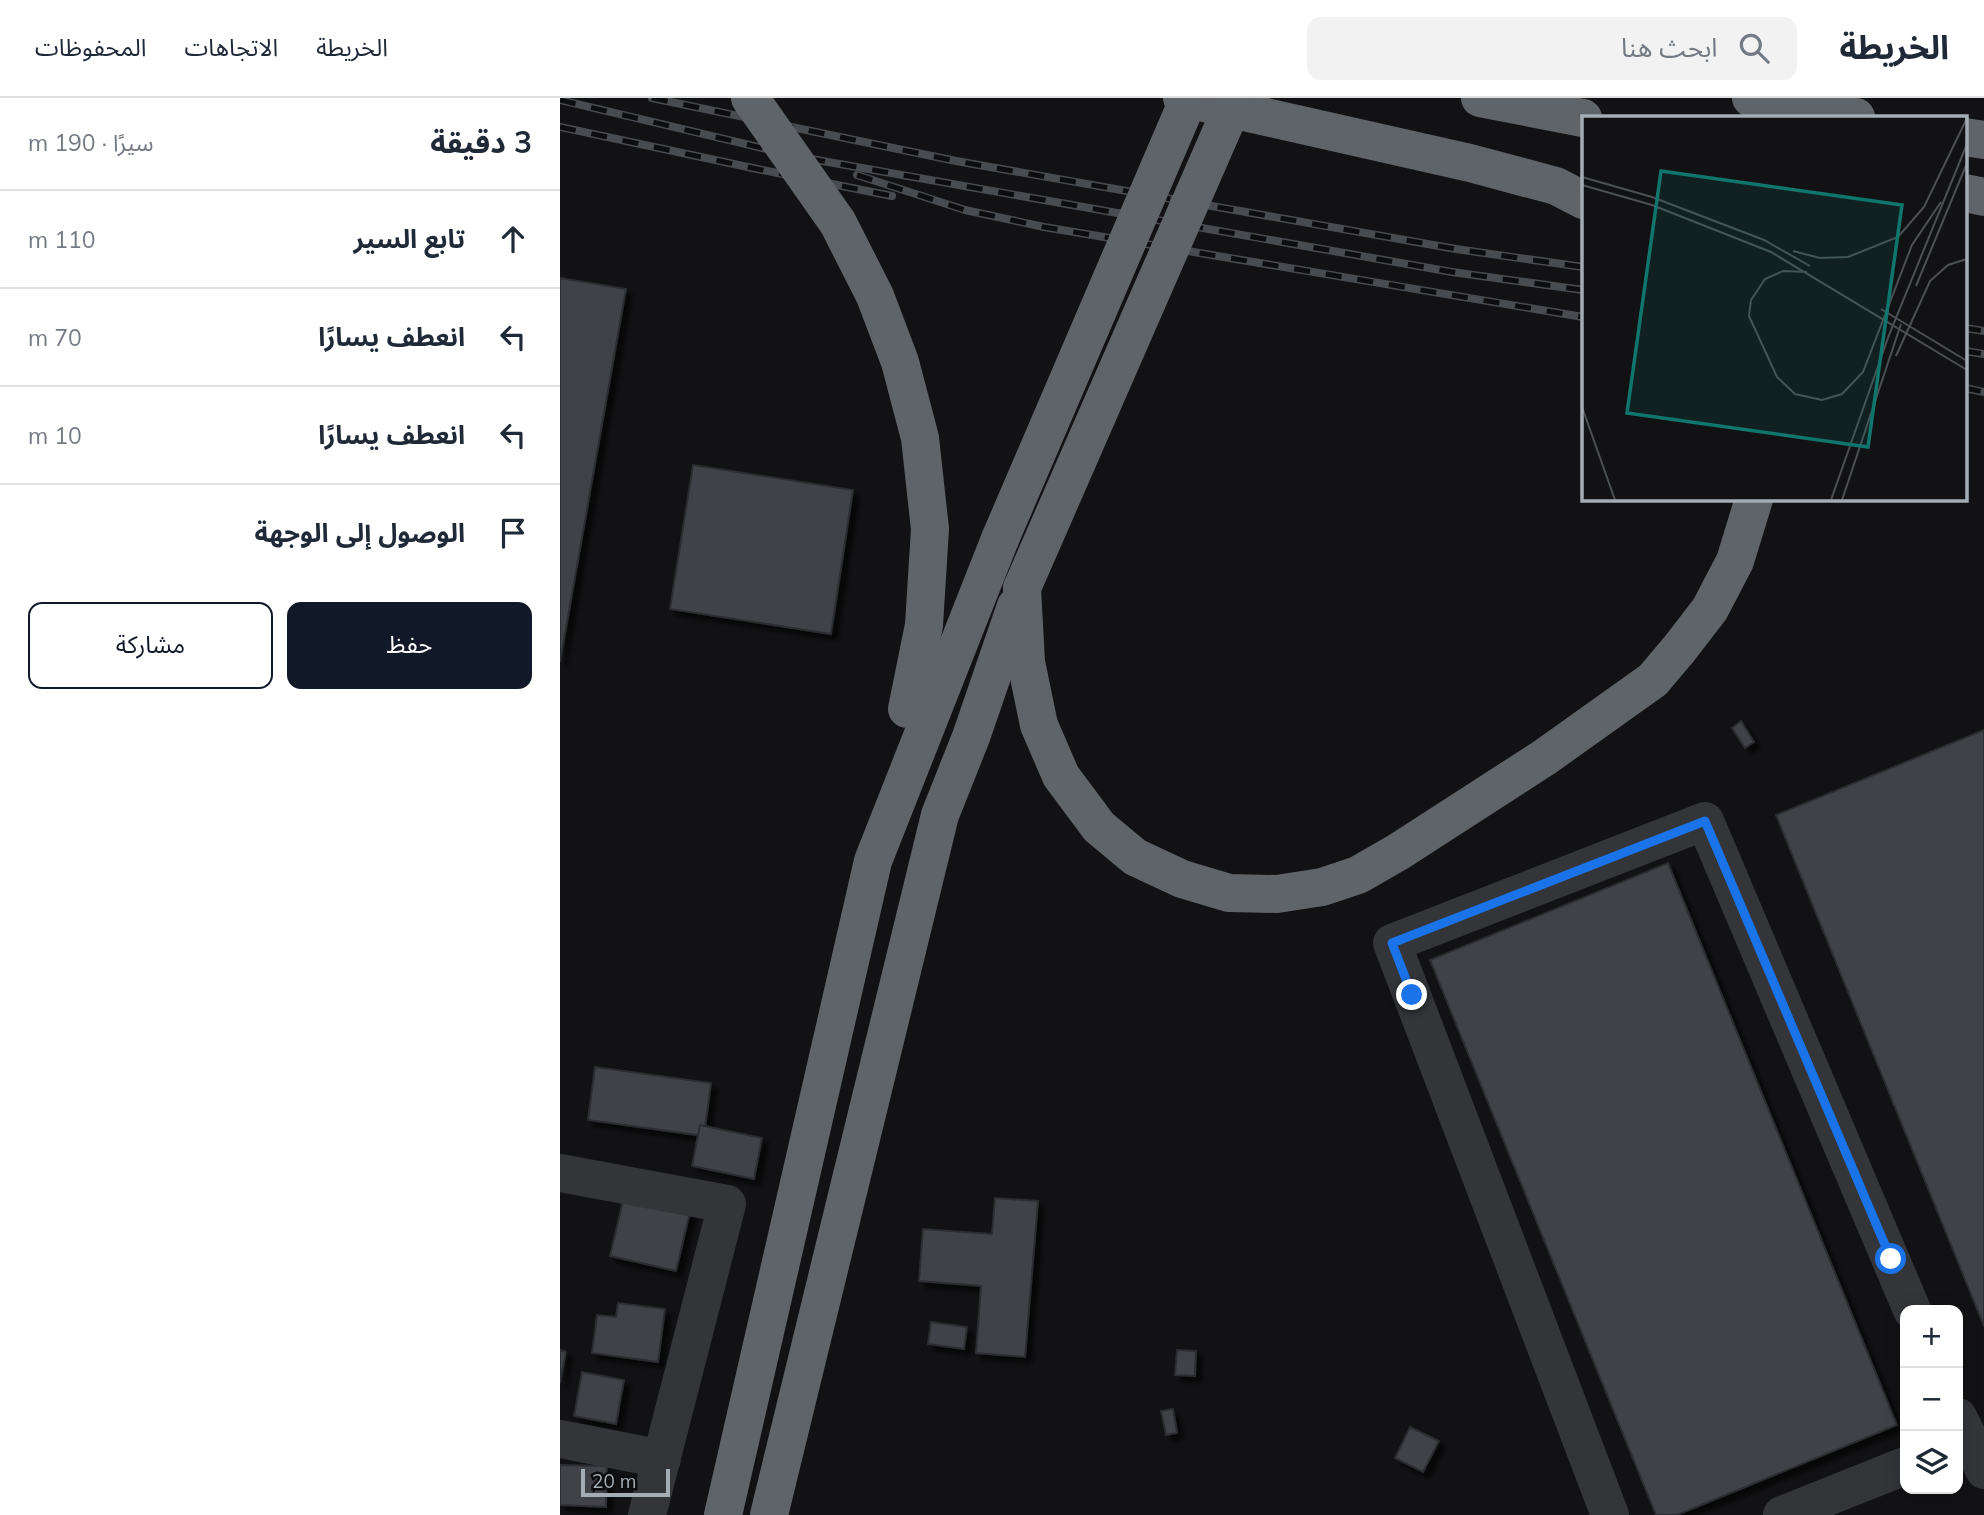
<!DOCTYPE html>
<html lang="ar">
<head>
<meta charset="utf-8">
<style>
  :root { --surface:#fff; --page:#f2f2f3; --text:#1f2937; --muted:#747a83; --line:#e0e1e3; --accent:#111827 }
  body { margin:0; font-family:Mulish,"Noto Sans Arabic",sans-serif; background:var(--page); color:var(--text); direction:rtl }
  .controls { position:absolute; right:21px; bottom:21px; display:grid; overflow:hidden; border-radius:14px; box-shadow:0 4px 18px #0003 }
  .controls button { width:63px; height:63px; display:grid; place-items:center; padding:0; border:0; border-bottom:2px solid var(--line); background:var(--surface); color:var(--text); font:35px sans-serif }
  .scale { position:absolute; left:21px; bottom:18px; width:89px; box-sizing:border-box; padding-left:7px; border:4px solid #a4acb4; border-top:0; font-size:19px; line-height:24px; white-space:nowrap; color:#a4acb4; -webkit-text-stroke:5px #0d0d0f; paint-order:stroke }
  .stop { position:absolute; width:21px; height:21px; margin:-16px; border:5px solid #1a73e8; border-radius:50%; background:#fff }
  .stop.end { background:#1a73e8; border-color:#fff; box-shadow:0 2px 7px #0008 }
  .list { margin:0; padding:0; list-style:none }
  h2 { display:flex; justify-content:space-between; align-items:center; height:91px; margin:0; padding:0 28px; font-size:30px }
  h2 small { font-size:23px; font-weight:400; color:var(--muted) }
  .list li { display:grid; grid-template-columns:46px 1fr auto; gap:21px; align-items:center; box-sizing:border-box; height:98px; padding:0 28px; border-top:2px solid var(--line) }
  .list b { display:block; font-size:26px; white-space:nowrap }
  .list em { font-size:23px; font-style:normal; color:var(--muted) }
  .actions { display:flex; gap:14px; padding:21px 28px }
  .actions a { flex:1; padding:16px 0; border:2px solid var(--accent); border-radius:14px; text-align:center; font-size:24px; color:var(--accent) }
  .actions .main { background:var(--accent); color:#fff }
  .icon { flex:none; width:38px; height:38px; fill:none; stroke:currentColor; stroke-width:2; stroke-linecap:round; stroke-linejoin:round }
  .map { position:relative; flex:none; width:1424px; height:1417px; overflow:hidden; direction:ltr }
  header { display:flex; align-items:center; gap:42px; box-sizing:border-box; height:98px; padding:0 35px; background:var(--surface); border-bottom:2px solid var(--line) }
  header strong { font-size:33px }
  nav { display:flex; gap:38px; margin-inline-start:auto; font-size:24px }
  .search { width:490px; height:63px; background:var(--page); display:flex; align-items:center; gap:18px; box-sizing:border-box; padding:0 24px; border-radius:14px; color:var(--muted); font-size:26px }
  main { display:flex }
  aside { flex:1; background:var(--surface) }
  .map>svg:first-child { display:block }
  .building { fill:#414347; stroke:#2c2d30; stroke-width:2; filter:url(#shadow) }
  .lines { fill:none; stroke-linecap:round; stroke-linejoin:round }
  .minor { stroke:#333539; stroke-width:38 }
  .highway { stroke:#5f6469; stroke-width:38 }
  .rail-casing { stroke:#484b50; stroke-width:8 }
  .rail { stroke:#0d0d0f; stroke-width:5; stroke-dasharray:16; stroke-linecap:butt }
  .highway-bridge { stroke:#5f6469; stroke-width:38 }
  .route { stroke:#1a73e8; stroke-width:9 }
  .inset-road { fill:none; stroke:#4c5054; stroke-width:2 }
  .view { fill:#0f766e; fill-opacity:0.15; stroke:#0f766e; stroke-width:3.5 }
  .inset-edge { fill:none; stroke:#a4acb4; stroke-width:3.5 }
</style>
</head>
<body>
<header>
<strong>الخريطة</strong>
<div class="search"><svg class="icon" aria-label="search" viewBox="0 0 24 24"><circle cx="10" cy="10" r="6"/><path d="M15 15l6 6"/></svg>ابحث هنا</div>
<nav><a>الخريطة</a><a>الاتجاهات</a><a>المحفوظات</a></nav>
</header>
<main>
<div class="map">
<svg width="1424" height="1417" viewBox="0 0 1424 1417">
  <defs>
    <filter id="shadow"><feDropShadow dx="6" dy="6" stdDeviation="2" flood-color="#0009"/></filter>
  </defs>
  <rect width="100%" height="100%" fill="#121214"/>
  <!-- building -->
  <g class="building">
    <path d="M0,180L66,191L0,564Z"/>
    <path d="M133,367L293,392L271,536L110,511Z"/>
    <path d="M1181,623L1194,644L1185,650L1172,630Z"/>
    <path d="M1424,632V1228L1216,717Z"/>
    <path d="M1108,765L1337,1327L1117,1417H1096L870,862Z"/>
    <path d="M35,969L151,985L144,1038L28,1022Z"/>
    <path d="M140,1027L202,1040L194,1081L132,1068Z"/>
    <path d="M65,1094L131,1110L116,1173L50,1158Z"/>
    <path d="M435,1100L478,1103L465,1259L416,1255L421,1188L359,1183L363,1131L432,1136Z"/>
    <path d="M58,1205L105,1211L98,1264L32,1255L37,1217L56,1219Z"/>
    <path d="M371,1224L407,1229L404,1251L368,1246Z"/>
    <path d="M0,1252L6,1254L0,1285Z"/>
    <path d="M617,1252L636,1253L635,1278L615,1277Z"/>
    <path d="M22,1274L64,1282L56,1326L14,1318Z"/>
    <path d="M613,1311L617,1335L606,1337L601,1313Z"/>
    <path d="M850,1329L879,1343L863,1374L835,1360Z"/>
    <path d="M0,1367L47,1368L46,1409L0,1407Z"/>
  </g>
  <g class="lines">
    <!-- minor -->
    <g class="minor">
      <path d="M0,1075L167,1106L87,1417"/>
      <path d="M1398,1319L1424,1372"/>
      <path d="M0,1341L102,1361"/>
      <path d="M1050,1417L832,845L1145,723L1352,1212"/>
      <path d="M1222,1417L1345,1368"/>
    </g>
    <!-- highway -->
    <g class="highway">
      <path d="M622,0L910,65L996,88L1023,102"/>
      <path d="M920,0L1023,20"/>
      <path d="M1191,0L1296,19"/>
      <path d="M1405,39L1424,42"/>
      <path d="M1405,95L1424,99"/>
      <path d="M462,490L466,564L479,627L501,678L539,729L575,759L622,781L669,795L717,796L762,789L798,777L838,754L985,659L1093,582L1120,550L1150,511L1175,463L1194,401"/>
      <path d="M163,1417L313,763L440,441"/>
      <path d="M209,1417L380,717L411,639L456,508"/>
    </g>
    <defs>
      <g id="rail">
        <path d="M92,0L396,63L896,151L1023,169"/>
        <path d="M0,2L240,59L892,174L1023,192"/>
        <path d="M0,29L202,72L332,98"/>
        <path d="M297,77L405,112L484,129L1023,219"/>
        <path d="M1405,230L1424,233"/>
        <path d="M1405,253L1424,256"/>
        <path d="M1405,290L1424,294"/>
      </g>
    </defs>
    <!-- rail casing -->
    <use href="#rail" class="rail-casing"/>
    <!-- rail -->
    <use href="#rail" class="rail"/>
    <!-- highway-bridge -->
    <g class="highway-bridge">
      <path d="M190,0L278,125L315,198L340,264L360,340L370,431L364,527L347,611"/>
      <path d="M440,441L629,0"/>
      <path d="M462,490L676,0"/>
    </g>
  </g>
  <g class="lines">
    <!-- route -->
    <path class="route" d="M852,897L832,845L1145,723L1331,1161"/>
  </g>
  <!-- overview -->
  <g transform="translate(1022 18)">
    <rect width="385" height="385" fill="#121214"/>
    <path class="inset-road" d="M0,61L70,81L182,124L228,150M0,69L70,89L189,136L385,254M385,78V108M211,135L238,142L266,141L316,121L342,91L385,2M225,156L201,155L183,163L169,184L167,200L195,261L213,278L240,284L260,278L281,256L330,129L359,86M334,170L385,47M299,193L385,245M314,240L348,165L366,149L385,143M0,291L33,384M249,384L307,219L385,28M260,384L319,208"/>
    <path class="view" d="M79,55L320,89L286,331L45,297Z"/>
    <rect width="385" height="385" class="inset-edge"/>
  </g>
</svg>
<div class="controls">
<button>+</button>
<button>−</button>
<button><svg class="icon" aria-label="layers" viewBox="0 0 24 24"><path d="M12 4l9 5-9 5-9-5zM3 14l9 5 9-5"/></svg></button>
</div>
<div class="scale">20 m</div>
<div class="stop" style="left:1331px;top:1161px"></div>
<div class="stop end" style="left:852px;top:897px"></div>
</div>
<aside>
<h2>3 دقيقة<small>سيرًا · 190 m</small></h2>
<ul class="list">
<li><svg class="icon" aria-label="ahead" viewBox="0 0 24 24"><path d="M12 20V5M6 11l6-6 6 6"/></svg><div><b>تابع السير</b></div><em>110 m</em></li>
<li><svg class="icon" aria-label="left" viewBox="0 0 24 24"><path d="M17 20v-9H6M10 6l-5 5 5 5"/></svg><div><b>انعطف يسارًا</b></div><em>70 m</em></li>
<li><svg class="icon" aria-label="left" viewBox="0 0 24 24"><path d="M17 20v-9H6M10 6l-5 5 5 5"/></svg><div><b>انعطف يسارًا</b></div><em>10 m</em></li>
<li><svg class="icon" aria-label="arrive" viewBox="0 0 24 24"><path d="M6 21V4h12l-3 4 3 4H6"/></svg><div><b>الوصول إلى الوجهة</b></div></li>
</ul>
<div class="actions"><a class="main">حفظ</a><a>مشاركة</a></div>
</aside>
</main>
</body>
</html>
